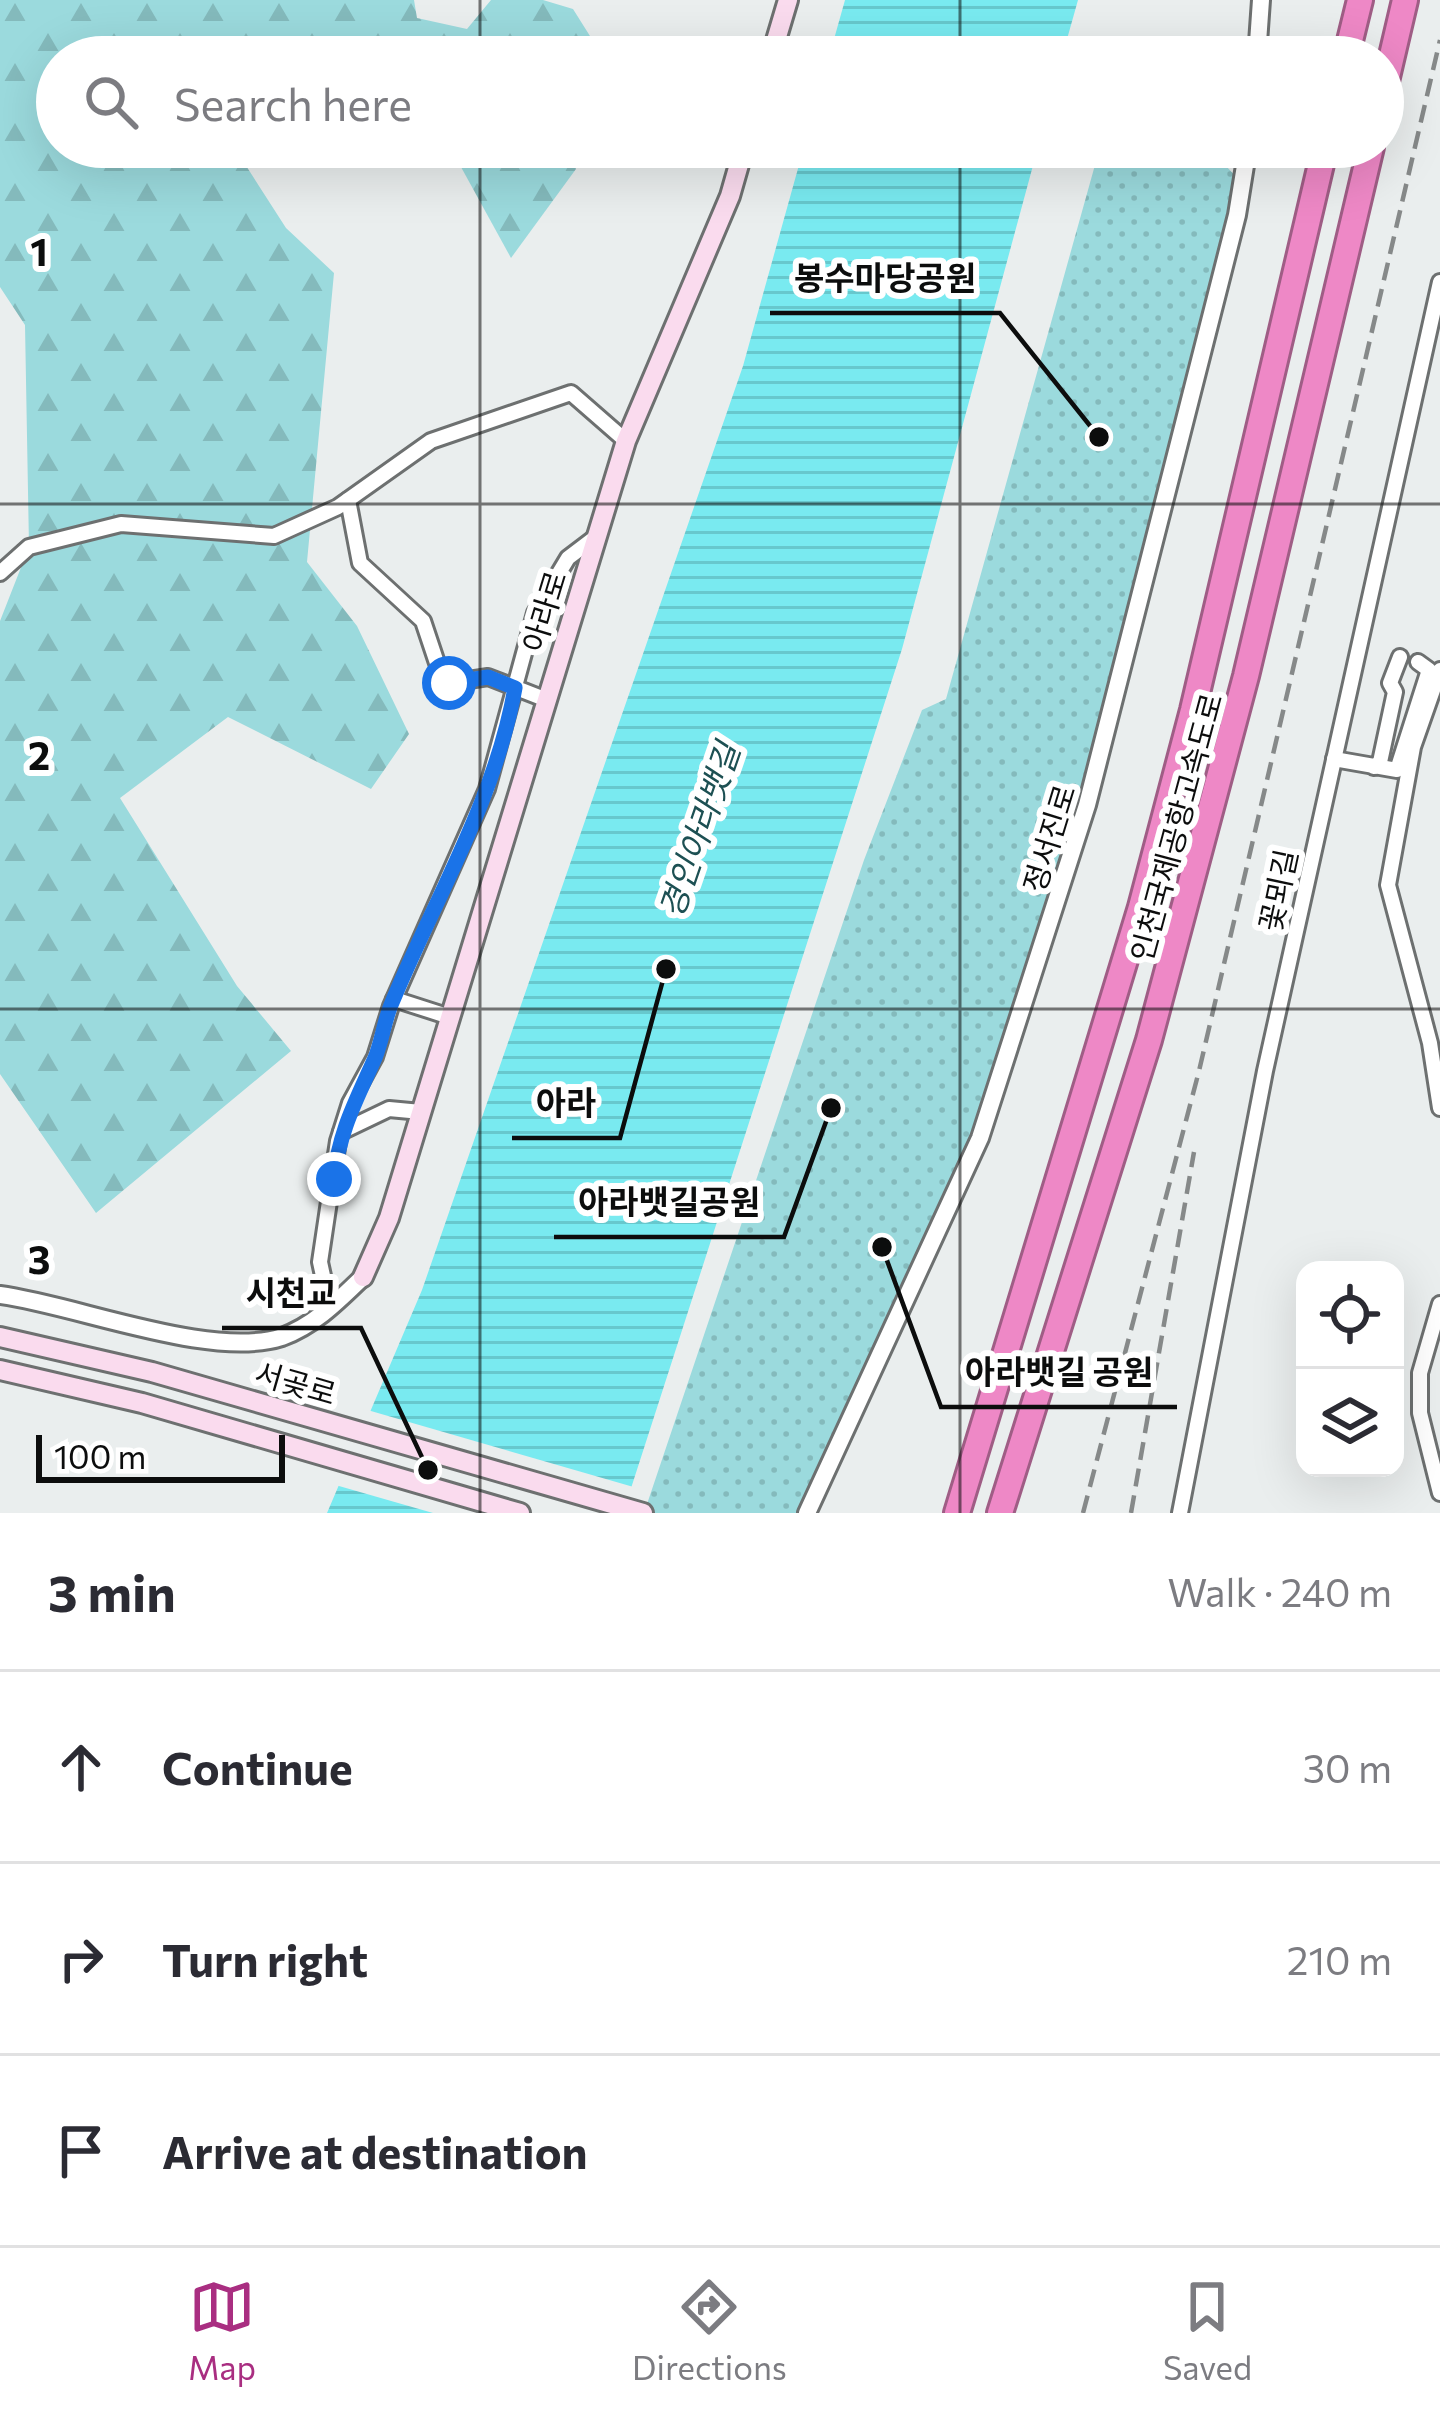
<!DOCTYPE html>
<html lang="en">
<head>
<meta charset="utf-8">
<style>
  :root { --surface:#fff; --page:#f7f7f7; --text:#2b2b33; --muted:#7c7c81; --line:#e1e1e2; --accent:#a92e81 }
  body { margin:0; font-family:Commissioner,"Noto Sans KR",sans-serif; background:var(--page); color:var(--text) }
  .controls { position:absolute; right:36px; bottom:36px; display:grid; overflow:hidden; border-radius:24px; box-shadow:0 12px 48px #0002 }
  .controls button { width:108px; height:108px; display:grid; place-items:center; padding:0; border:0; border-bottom:3px solid var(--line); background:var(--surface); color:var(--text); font:60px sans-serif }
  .scale { position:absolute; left:36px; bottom:30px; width:249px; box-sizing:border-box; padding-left:12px; border:6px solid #0c0d0d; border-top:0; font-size:33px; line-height:42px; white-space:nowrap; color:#0c0d0d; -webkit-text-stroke:9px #fff; paint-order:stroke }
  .stop { position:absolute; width:36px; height:36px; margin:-27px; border:9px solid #1a73e8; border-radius:50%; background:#fff }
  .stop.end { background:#1a73e8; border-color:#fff; box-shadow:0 3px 12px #0008 }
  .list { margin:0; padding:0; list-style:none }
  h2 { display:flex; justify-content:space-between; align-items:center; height:156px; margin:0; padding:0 48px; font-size:51px }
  h2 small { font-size:39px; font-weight:400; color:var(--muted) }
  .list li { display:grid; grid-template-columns:78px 1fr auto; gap:36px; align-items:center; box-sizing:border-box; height:192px; padding:0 48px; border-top:3px solid var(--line) }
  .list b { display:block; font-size:45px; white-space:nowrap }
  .list em { font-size:39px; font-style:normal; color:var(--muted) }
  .icon { flex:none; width:66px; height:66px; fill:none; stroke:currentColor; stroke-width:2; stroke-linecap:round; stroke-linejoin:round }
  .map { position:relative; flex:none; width:1440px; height:1513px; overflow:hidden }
  .search { position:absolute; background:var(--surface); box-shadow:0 12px 48px #0002; left:36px; right:36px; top:36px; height:132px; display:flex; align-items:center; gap:30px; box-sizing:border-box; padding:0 42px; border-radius:66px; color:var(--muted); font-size:45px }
  .sheet { height:732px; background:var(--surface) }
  nav { display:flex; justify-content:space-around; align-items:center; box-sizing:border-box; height:168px; border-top:3px solid var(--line); background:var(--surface); font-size:33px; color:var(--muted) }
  nav a { display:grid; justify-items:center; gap:6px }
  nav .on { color:var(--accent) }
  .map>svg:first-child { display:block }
  .forest { fill:url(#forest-firs) }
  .park { fill:url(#park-dots) }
  .water { fill:url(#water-rules) }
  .pier { fill:#eaeeee }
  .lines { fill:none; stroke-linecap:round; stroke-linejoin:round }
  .minor-casing { stroke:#6d7070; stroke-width:20 }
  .tertiary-casing { stroke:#6d7070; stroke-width:22 }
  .secondary-casing { stroke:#6d7070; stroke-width:24 }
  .motorway-casing { stroke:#9f5d85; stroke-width:30 }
  .minor { stroke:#fff; stroke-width:14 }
  .tertiary { stroke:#fff; stroke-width:16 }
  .secondary { stroke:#fadbee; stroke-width:18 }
  .motorway { stroke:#ee88c6; stroke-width:24 }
  .rail { stroke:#868989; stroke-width:4.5; stroke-dasharray:18 9; stroke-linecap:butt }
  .route { stroke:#1a73e8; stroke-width:15 }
  .grid { fill:none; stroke:#0c0d0d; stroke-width:3; stroke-opacity:0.55 }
  .labels { text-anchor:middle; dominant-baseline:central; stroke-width:12; stroke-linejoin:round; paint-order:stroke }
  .street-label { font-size:30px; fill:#0c0d0d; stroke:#fff }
  .water-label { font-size:33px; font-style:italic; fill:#1d5053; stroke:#fff }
  .grid-label { font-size:39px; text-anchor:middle; font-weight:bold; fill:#0c0d0d; stroke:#fff; stroke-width:12; stroke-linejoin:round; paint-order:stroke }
  .leader { fill:none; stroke:#0c0d0d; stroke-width:4.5 }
  .callout-dot { fill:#0c0d0d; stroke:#fff; stroke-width:4.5 }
  .callout-label { font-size:33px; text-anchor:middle; font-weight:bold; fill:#0c0d0d; stroke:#fff; stroke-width:12; stroke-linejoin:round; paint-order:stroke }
</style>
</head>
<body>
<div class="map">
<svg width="1440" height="1513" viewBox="0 0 1440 1513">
  <defs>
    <pattern id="forest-firs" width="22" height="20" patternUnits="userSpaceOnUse" patternTransform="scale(3)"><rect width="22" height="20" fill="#9bdadd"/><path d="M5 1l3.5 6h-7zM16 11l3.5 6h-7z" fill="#84babc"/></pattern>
    <pattern id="park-dots" width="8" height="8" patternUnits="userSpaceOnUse" patternTransform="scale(3)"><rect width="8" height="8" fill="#9bdadd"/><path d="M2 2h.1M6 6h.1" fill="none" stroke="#84babc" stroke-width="1.8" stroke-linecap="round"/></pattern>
    <pattern id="water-rules" width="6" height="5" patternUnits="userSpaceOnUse" patternTransform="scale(3)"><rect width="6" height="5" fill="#79eaf0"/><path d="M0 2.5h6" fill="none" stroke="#67c8cd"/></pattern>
  </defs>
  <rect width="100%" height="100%" fill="#eaeeee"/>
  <!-- forest -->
  <g class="forest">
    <path d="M0,0H414L417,18L467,29L491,0H543L573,9L595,44L550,57H57V147H234L286,228L334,273L307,562L357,626L409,734L371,789L228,717L120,798L237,986L291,1051L96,1213L0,1074V621L29,547L25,325L0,287Z"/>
    <path d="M450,147H567L576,169L511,258Z"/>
  </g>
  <!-- park -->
  <path class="park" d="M1100,147H1208L1244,185L1087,805L980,1138L807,1513H644L864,860L922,710L946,699Z"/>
  <!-- water -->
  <g class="water">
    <path d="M845,0H1078L1062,57H829Z"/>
    <path d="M804,147H1038L902,649L623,1513H327L422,1290L743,366Z"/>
  </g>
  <!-- pier -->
  <path class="pier" d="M364,1409L637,1488L629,1513H433L332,1484Z"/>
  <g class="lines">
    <defs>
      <g id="minor">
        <path d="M348,500L360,563L423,621L440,672L449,683L488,677L547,700"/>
        <path d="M0,573L29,547L121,524L274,536L338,507L431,441L571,393L626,441"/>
        <path d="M1440,670L1413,747L1388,885L1430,1043L1440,1108"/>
        <path d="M1334,759L1397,770L1429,670L1418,662"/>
        <path d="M1374,767L1380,762L1395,692L1390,683L1400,657"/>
        <path d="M394,999L450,1017"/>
        <path d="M341,1132L389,1109L421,1112"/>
        <path d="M1440,1304L1420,1373V1413L1440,1493"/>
        <path d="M330,1308L320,1262L338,1141L350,1103L375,1057L391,1006L487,789L535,613L568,558L597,536"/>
        <path d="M1180,1513L1265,1071L1440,282"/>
      </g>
      <g id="tertiary">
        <path d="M1257,57L1261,0"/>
        <path d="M0,1295C76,1305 211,1360 282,1337C315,1325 339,1300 363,1277"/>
        <path d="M807,1513L980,1138L1087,805L1237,215L1248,147"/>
      </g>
      <g id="secondary">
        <path d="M771,57L788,0"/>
        <path d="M363,1277L389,1218L626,441L730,196L744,147"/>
        <path d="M0,1337L152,1372L643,1513"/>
        <path d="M0,1370L142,1403L520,1513"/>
      </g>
      <g id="motorway">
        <path d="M1346,57L1360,0"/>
        <path d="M1383,94L1405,0"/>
        <path d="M957,1513L1141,907L1193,710L1325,147"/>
        <path d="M1000,1513L1149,1040L1246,676L1371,147"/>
      </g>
    </defs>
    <!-- minor casing -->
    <use href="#minor" class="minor-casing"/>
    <!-- tertiary casing -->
    <use href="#tertiary" class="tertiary-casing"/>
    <!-- secondary casing -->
    <use href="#secondary" class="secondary-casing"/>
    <!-- motorway casing -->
    <use href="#motorway" class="motorway-casing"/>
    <!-- minor -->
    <use href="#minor" class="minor"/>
    <!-- tertiary -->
    <use href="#tertiary" class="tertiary"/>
    <!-- secondary -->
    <use href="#secondary" class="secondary"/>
    <!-- motorway -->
    <use href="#motorway" class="motorway"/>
    <!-- rail -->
    <g class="rail">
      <path d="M1083,1513L1199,1071L1440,40"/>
      <path d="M1131,1513L1194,1152"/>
    </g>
  </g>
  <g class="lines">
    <!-- route -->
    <path class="route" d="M334,1179C339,1131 356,1101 375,1058C382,1041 384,1022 391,1005C434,900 495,801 515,688L488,677L449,683"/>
  </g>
  <!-- grid -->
  <path class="grid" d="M480,0V57M960,0V57M480,147V1513M960,147V1513M0,504H1440M0,1009H1440"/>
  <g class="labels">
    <!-- street labels -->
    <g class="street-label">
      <text transform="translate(543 611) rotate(-73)">아라로</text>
      <text transform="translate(1175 827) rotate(-75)">인천국제공항고속도로</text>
      <text transform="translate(1048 838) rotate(-73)">정서진로</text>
      <text transform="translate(1277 890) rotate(-78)">꽃뫼길</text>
      <text transform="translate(296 1382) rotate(16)">서곶로</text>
    </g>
    <!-- water labels -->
    <g class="water-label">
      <text transform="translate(698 830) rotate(-71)">경인아라뱃길</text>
    </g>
  </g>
  <g class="grid-label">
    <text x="39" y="266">1</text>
    <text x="39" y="770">2</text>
    <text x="39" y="1274">3</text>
  </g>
  <!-- callouts -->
  <path class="leader" d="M1099 437L1000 313H770M666 969L620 1138H512M831 1108L784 1237H554M428 1470L361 1328H222M882 1247L941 1407H1177"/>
  <g class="callout-dot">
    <circle cx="1099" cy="437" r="12"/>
    <circle cx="666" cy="969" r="12"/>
    <circle cx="831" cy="1108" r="12"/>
    <circle cx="428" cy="1470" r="12"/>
    <circle cx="882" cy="1247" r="12"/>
  </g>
  <g class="callout-label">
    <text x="885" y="290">봉수마당공원</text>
    <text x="566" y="1115">아라</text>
    <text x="669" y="1214">아라뱃길공원</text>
    <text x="291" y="1305">시천교</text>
    <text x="1059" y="1384">아라뱃길 공원</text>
  </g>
</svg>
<div class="controls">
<button><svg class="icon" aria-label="locate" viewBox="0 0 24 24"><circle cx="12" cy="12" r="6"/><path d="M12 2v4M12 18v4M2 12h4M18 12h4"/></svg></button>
<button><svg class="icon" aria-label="layers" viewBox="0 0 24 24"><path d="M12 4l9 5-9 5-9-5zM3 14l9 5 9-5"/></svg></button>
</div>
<div class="scale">100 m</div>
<div class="stop" style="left:449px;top:683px"></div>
<div class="stop end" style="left:334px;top:1179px"></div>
<div class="search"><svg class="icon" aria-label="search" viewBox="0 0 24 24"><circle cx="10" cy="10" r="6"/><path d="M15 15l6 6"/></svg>Search here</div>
</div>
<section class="sheet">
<h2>3 min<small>Walk · 240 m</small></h2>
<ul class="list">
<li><svg class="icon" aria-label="ahead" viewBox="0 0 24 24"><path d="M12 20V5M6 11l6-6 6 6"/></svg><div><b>Continue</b></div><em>30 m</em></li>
<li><svg class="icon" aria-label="right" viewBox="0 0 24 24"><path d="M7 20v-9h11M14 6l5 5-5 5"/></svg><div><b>Turn right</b></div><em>210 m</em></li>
<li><svg class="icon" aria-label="arrive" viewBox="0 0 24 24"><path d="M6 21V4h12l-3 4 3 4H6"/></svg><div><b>Arrive at destination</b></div></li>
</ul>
</section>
<nav>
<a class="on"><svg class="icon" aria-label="map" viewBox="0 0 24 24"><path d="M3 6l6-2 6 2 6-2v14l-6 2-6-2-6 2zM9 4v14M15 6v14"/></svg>Map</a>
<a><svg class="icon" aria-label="directions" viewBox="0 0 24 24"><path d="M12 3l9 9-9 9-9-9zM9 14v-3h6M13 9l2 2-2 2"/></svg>Directions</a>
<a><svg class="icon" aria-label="saved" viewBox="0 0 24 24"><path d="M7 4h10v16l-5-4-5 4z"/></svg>Saved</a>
</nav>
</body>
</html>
